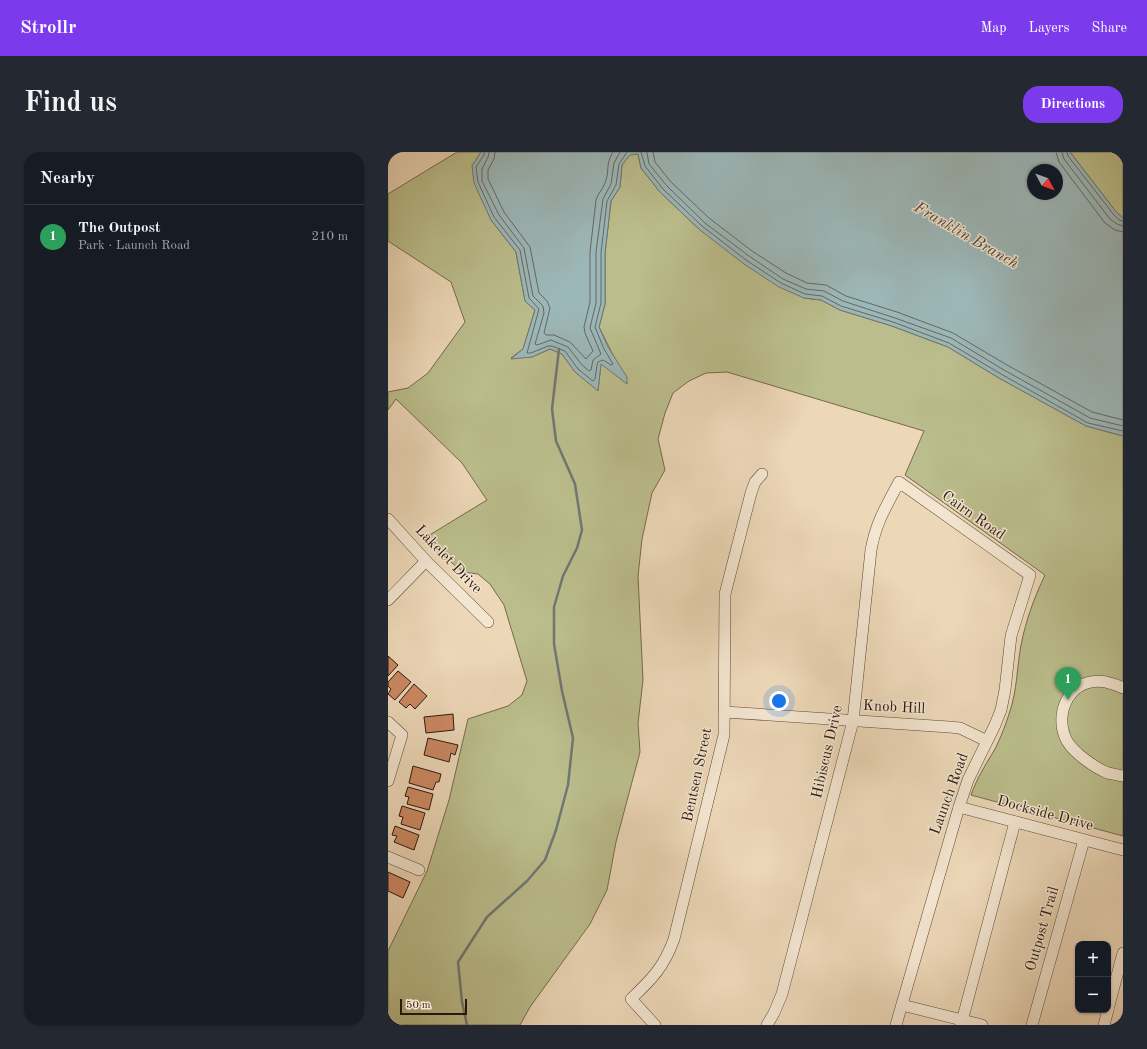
<!DOCTYPE html>
<html lang="en">
<head>
<meta charset="utf-8">
<style>
  :root { --surface:#171b24; --page:#242831; --text:#f1f3f6; --muted:#9ea1a6; --line:#363941; --accent:#7c3aed }
  body { margin:0; font-family:"Old Standard TT",serif; background:var(--page); color:var(--text) }
  .controls { position:absolute; right:12px; bottom:12px; display:grid; overflow:hidden; border-radius:8px; box-shadow:0 1px 3px #0004 }
  .controls button { width:36px; height:36px; display:grid; place-items:center; padding:0; border:0; border-bottom:1px solid var(--line); background:var(--surface); color:var(--text); font:20px sans-serif }
  .compass { position:absolute; left:639px; top:12px; width:36px; height:36px; border-radius:50%; background:var(--surface); box-shadow:0 1px 3px #0004; rotate:131deg }
  .scale { position:absolute; left:12px; bottom:10px; width:67px; box-sizing:border-box; padding-left:4px; border:2px solid #2d180e; border-top:0; font-size:11px; line-height:14px; white-space:nowrap; color:#2d180e; -webkit-text-stroke:3px #f3e5d0; paint-order:stroke }
  .you { position:absolute; left:391px; top:549px; width:14px; height:14px; margin:-10px; border:3px solid #fff; border-radius:50%; background:#1a73e8; box-shadow:0 0 0 6px #1a73e833 }
  .badge { display:grid; place-items:center; width:26px; height:26px; border-radius:50%; background:var(--accent); color:#fff; font-size:13px; font-weight:700 }
  .pin { position:absolute; translate:-50% -33px; filter:drop-shadow(0 1px 2px #0008) }
  .pin::after { content:''; position:absolute; top:21px; width:14px; height:12px; background:inherit; clip-path:polygon(0 0,100% 0,50% 100%) }
  .list { margin:0; padding:0; list-style:none }
  h2 { display:flex; justify-content:space-between; align-items:center; height:52px; margin:0; padding:0 16px; font-size:17px }
  h2 small { font-size:13px; font-weight:400; color:var(--muted) }
  .list li { display:grid; grid-template-columns:26px 1fr auto; gap:12px; align-items:center; box-sizing:border-box; height:64px; padding:0 16px; border-top:1px solid var(--line) }
  .list b { display:block; font-size:15px; white-space:nowrap }
  .list p { margin:0; font-size:13px; white-space:nowrap; color:var(--muted) }
  .list em { font-size:13px; font-style:normal; color:var(--muted) }
  .map { position:relative; flex:none; width:735px; height:873px; overflow:hidden; border-radius:16px }
  header { display:flex; align-items:center; gap:24px; box-sizing:border-box; height:56px; padding:0 20px; background:var(--accent); color:#fff }
  header strong { font-size:19px }
  nav { display:flex; gap:22px; margin-inline-start:auto; font-size:14px }
  .intro { display:flex; align-items:center; justify-content:space-between; box-sizing:border-box; height:96px; padding:0 24px }
  h1 { margin:0; font-size:28px }
  .button { padding:10px 18px; border-radius:16px; background:var(--accent); color:#fff; font-size:14px; font-weight:700 }
  main { display:flex; gap:24px; padding:0 24px }
  aside { flex:1; background:var(--surface); border-radius:16px; box-shadow:0 1px 3px #0004 }
  .map>svg:first-child { display:block }
  .green { fill:#bbbd8c; stroke:#746a4d }
  .water { fill:#9cb7b8; stroke:#707774; fill-rule:evenodd }
  .lines { fill:none; stroke-linecap:round; stroke-linejoin:round }
  .shore { stroke:#646863; stroke-width:1 }
  .stream { stroke:#707774; stroke-width:2.5 }
  .building { fill:#cc8963; stroke:#2d180e }
  .minor-casing { stroke:#5d4838; stroke-width:12 }
  .minor { stroke:#f3e5d0; stroke-width:11 }
  .labels { text-anchor:middle; dominant-baseline:central; stroke-width:3; stroke-linejoin:round; paint-order:stroke }
  .street-label { font-size:15px; fill:#2d180e; stroke:#f3e5d0 }
  .water-label { font-size:16px; font-style:italic; fill:#4e4841; stroke:#f3e5d0 }
</style>
</head>
<body>
<header>
<strong>Strollr</strong>
<nav><a>Map</a><a>Layers</a><a>Share</a></nav>
</header>
<div class="intro"><h1>Find us</h1><a class="button">Directions</a></div>
<main>
<aside>
<h2>Nearby<small></small></h2>
<ul class="list">
<li><span class="badge" style="background:#2e9e5b">1</span><div><b>The Outpost</b><p>Park · Launch Road</p></div><em>210 m</em></li>
</ul>
</aside>
<div class="map">
<svg width="735" height="873" viewBox="0 0 735 873">
  <rect width="100%" height="100%" fill="#ecd7b7"/>
  <filter id="stains"><feTurbulence type="fractalNoise" baseFrequency=".005" numOctaves="4"/><feColorMatrix values="0 0 0 0 .2 0 0 0 0 .09 0 0 0 0 .02 0 0 0 .5 -.17"/></filter>
  <radialGradient id="worn" r=".72"><stop offset=".6" stop-color="#630" stop-opacity="0"/><stop offset="1" stop-color="#630" stop-opacity=".3"/></radialGradient>
  <!-- green -->
  <g class="green">
    <path d="M69,0H93L84,14L103,68L128,100L137,149L147,158L135,197L123,206L144,205L162,197L174,202L187,220L210,238L213,211L239,231L211,175L217,152V101L223,49L232,35L234,13L242,2H250L253,16L272,40L312,78L416,146L433,148L452,158L504,174L560,195L611,226L698,274L735,284V684L583,643C589,626 598,612 607,597C613,585 618,572 622,559C629,538 629,515 633,493C638,468 646,446 657,423L517,323L536,279L339,220L318,221L301,229L285,241L277,261L270,287L277,318L264,341L254,387L250,424L255,528L250,571L252,600L228,690L219,738L202,772L142,855L132,873H0V799L39,719L61,648L80,567L120,554L134,543L139,529L116,453L102,432L90,422L75,420L35,387L99,348L74,311L8,247L0,258V240L20,236L40,221L77,170L63,130L0,89V42Z"/>
    <path d="M682,0H735V66L729,61Z"/>
  </g>
  <!-- water -->
  <path class="water" d="M93,0H682L729,61L735,66V284L698,274L611,226L560,195L504,174L452,158L433,148L416,146L391,135L356,112L312,78L272,40L253,16L250,2L242,3L234,13L232,35L223,49L217,101V152L211,175L220,195L239,225V232L213,212L210,239L187,220L174,202L162,197L144,205L123,207L135,197L147,158L137,149L128,100L103,68L86,31L84,14ZM645,18H669V42H645Z"/>
  <g class="lines">
    <!-- shore -->
    <g class="shore">
      <path d="M96,0V3L88,15L90,30L106,65L132,98L141,146L151,157L139,201H143L160,194H164L177,199L190,217L205,229L207,227L209,213L210,210L215,208L223,213L225,212L216,197L207,175L213,151V101L219,49L228,33L231,12L239,0"/>
      <path d="M101,0L100,5L94,17V29L111,63L136,96L145,144L155,154L156,161L147,192L149,193L163,188L180,195L194,213L201,219L203,218L205,208L213,202L202,176L208,151V100L215,47L223,32L226,11L232,0"/>
      <path d="M107,0L106,7L100,18V27L116,60L142,95L151,141L159,149L162,156L156,181L158,183H166L182,190L198,207L205,199L197,181L196,175L202,150V100L208,48C210,41 215,37 217,31C222,19 217,12 225,0"/>
      <path d="M253,0L257,14L275,37L314,74L358,108L393,131L417,142L434,144L453,154L505,170L561,191L613,222L700,271L735,279"/>
      <path d="M259,0L261,12L279,34L317,71L361,104L395,127L418,137L436,139L455,149L507,166L563,186L616,218L702,266L735,274"/>
      <path d="M265,0L267,10L283,30L321,66L364,99L398,121L419,131L438,133L458,144L509,160L565,181L619,213L704,260L735,268"/>
      <path d="M668,0L671,10L717,71L727,78L735,80"/>
      <path d="M674,0L676,7L722,67L729,72L735,74"/>
      <path d="M679,0L680,4L726,63L731,68L735,69"/>
    </g>
    <!-- stream -->
    <path class="stream" d="M79,873L74,850L70,810L99,765L139,729L157,708L168,678L180,633L185,586L174,539L166,492V455L175,424L189,396L194,378L187,332L168,289L164,257L171,197"/>
  </g>
  <!-- building -->
  <g class="building">
    <path d="M0,504L10,513L0,524Z"/>
    <path d="M10,519L23,530L7,548L0,542L3,537L0,534V530Z"/>
    <path d="M26,532L39,544L27,557L22,552L18,556L11,550Z"/>
    <path d="M65,562L66,578L38,581L36,565Z"/>
    <path d="M40,586L70,593L67,603L63,601L61,610L36,603Z"/>
    <path d="M25,614L53,622L51,630H48L45,638L21,631Z"/>
    <path d="M20,635L45,642L41,658L19,652L21,645L17,644Z"/>
    <path d="M14,654L37,661L32,678L13,672L15,665L11,664Z"/>
    <path d="M7,674L31,683L26,698L6,690L9,684L4,683Z"/>
    <path d="M0,720L22,730L15,746L0,739Z"/>
  </g>
  <g class="lines">
    <defs>
      <g id="minor">
        <path d="M0,367L38,409L100,470"/>
        <path d="M0,448L38,409"/>
        <path d="M735,536C730,533 724,532 718,530C683,523 664,561 679,589C686,601 707,616 720,621C725,622 730,623 735,624"/>
        <path d="M337,560L561,575L572,576L599,589"/>
        <path d="M0,570L14,583L0,629"/>
        <path d="M571,655L735,698"/>
        <path d="M0,705L31,718"/>
        <path d="M514,853L594,873"/>
        <path d="M720,857L735,801"/>
        <path d="M267,873L243,847C264,827 276,815 286,787L336,583L337,442L363,341L367,330L374,322"/>
        <path d="M379,873L386,861L394,842L465,569L483,398C488,370 498,355 511,330L642,423L623,484L617,538L613,558L607,573L580,628L571,655L508,873"/>
        <path d="M573,873L627,670"/>
        <path d="M644,873L696,688"/>
        <path d="M716,873L720,858"/>
      </g>
    </defs>
    <!-- minor casing -->
    <use href="#minor" class="minor-casing"/>
    <!-- minor -->
    <use href="#minor" class="minor"/>
  </g>
  <g class="labels">
    <!-- street labels -->
    <g class="street-label">
      <text transform="translate(585 364) rotate(35)">Cairn Road</text>
      <text transform="translate(60 408) rotate(46)">Lakelet Drive</text>
      <text transform="translate(506 556) rotate(3)">Knob Hill</text>
      <text transform="translate(440 600) rotate(-77)">Hibiscus Drive</text>
      <text transform="translate(310 623) rotate(-78)">Bentsen Street</text>
      <text transform="translate(562 642) rotate(-70)">Launch Road</text>
      <text transform="translate(657 662) rotate(15)">Dockside Drive</text>
      <text transform="translate(655 777) rotate(-74)">Outpost Trail</text>
    </g>
    <!-- water labels -->
    <g class="water-label">
      <text transform="translate(578 84) rotate(30)">Franklin Branch</text>
    </g>
  </g>
  <rect width="100%" height="100%" filter="url(#stains)"/>
  <rect width="100%" height="100%" fill="url(#worn)"/>
</svg>
<div class="controls">
<button>+</button>
<button>−</button>
</div>
<svg class="compass" viewBox="-18 -18 36 36"><path d="M0-13l5 13h-10z" fill="#e53935"/><path d="M0 13l5-13h-10z" fill="#9ea1a6"/></svg>
<div class="scale">50 m</div>
<div class="you"></div>
<div class="pin badge" style="left:680px;top:548px;background:#2e9e5b">1</div>
</div>
</main>
</body>
</html>
